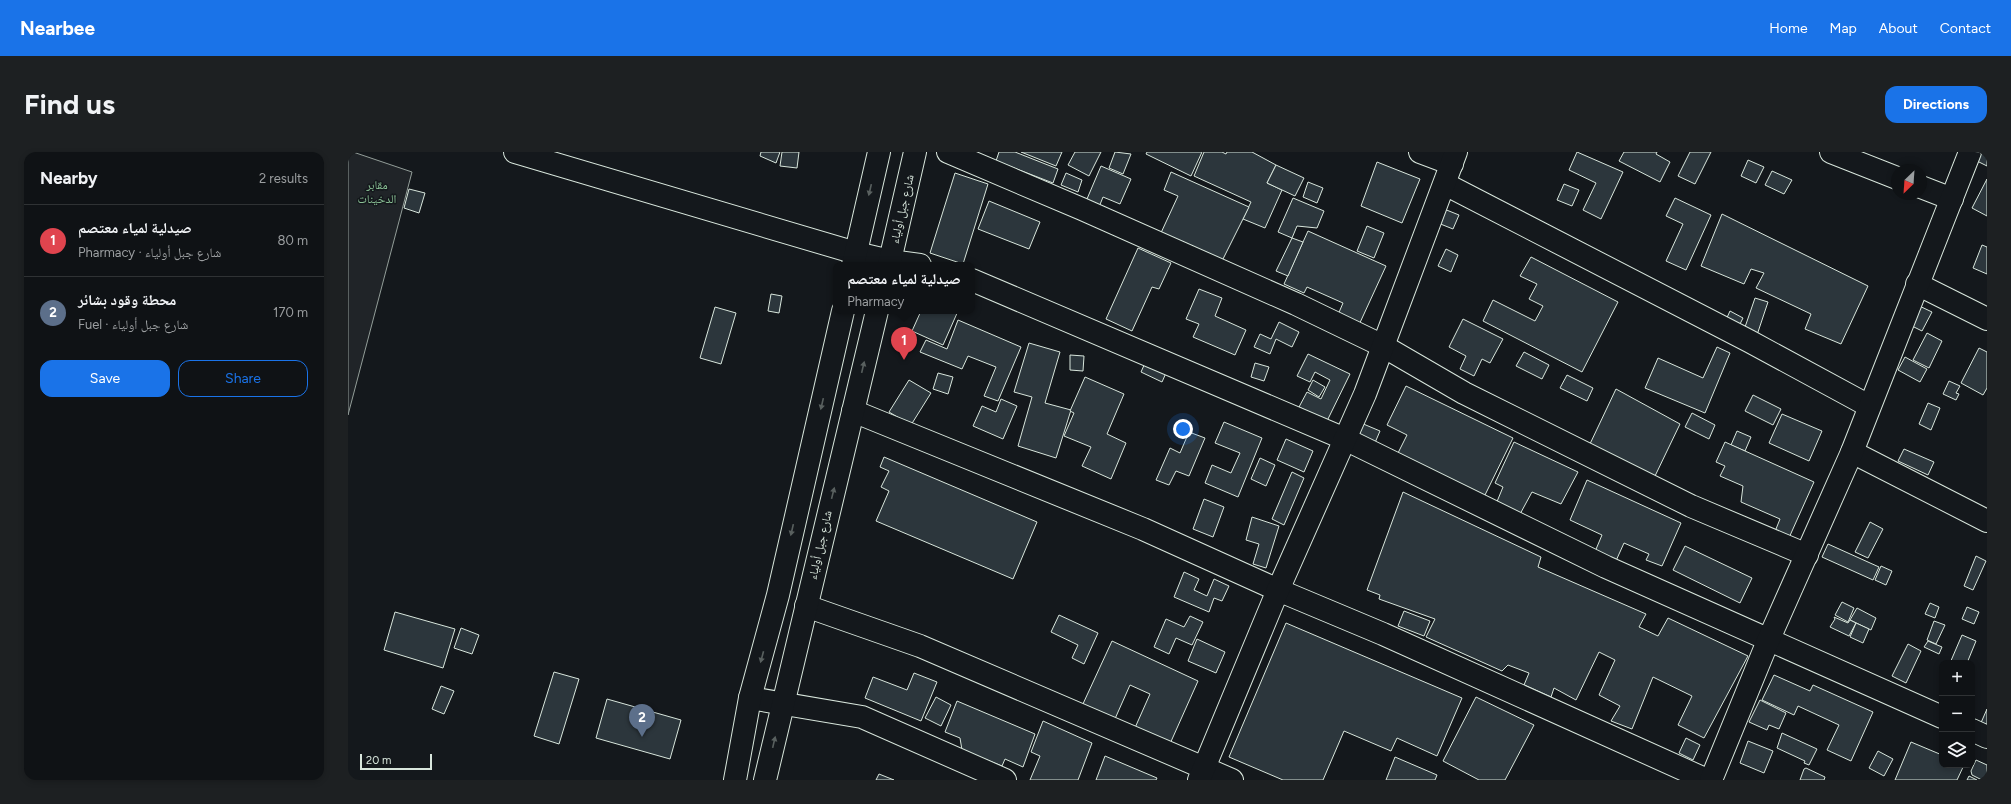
<!DOCTYPE html>
<html lang="en">
<head>
<meta charset="utf-8">
<style>
  :root { --surface:#0f1215; --page:#1d2022; --text:#f1f3f6; --muted:#9b9ea0; --line:#2f3234; --accent:#1a73e8 }
  body { margin:0; font-family:Figtree,"Noto Naskh Arabic",sans-serif; background:var(--page); color:var(--text) }
  .controls { position:absolute; right:12px; bottom:12px; display:grid; overflow:hidden; border-radius:8px; box-shadow:0 2px 6px #0003 }
  .controls button { width:36px; height:36px; display:grid; place-items:center; padding:0; border:0; border-bottom:1px solid var(--line); background:var(--surface); color:var(--text); font:20px sans-serif }
  .compass { position:absolute; left:1543px; top:12px; width:36px; height:36px; border-radius:50%; background:var(--surface); box-shadow:0 2px 6px #0003; rotate:205deg }
  .scale { position:absolute; left:12px; bottom:10px; width:72px; box-sizing:border-box; padding-left:4px; border:2px solid #d8e6dc; border-top:0; font-size:11px; line-height:14px; white-space:nowrap; color:#d8e6dc; -webkit-text-stroke:3px #14181c; paint-order:stroke }
  .you { position:absolute; left:835px; top:277px; width:14px; height:14px; margin:-10px; border:3px solid #fff; border-radius:50%; background:#1a73e8; box-shadow:0 0 0 6px #1a73e833 }
  .badge { display:grid; place-items:center; width:26px; height:26px; border-radius:50%; background:var(--accent); color:#fff; font-size:13px; font-weight:700 }
  .pin { position:absolute; translate:-50% -33px; filter:drop-shadow(0 1px 2px #0008) }
  .pin::after { content:''; position:absolute; top:21px; width:14px; height:12px; background:inherit; clip-path:polygon(0 0,100% 0,50% 100%) }
  .popup { position:absolute; left:485px; top:110px; width:142px; height:52px; box-sizing:border-box; display:grid; place-content:center; border-radius:8px; background:var(--surface); filter:drop-shadow(0 1px 3px #0005); font-size:13px; white-space:nowrap; color:var(--muted) }
  .popup b { font-size:15px; color:var(--text) }
  .popup::after { content:''; position:absolute; left:50%; top:100%; margin-left:-8px; border:8px solid transparent; border-top-color:var(--surface) }
  .list { margin:0; padding:0; list-style:none }
  h2 { display:flex; justify-content:space-between; align-items:center; height:52px; margin:0; padding:0 16px; font-size:17px }
  h2 small { font-size:13px; font-weight:400; color:var(--muted) }
  .list li { display:grid; grid-template-columns:26px 1fr auto; gap:12px; align-items:center; box-sizing:border-box; height:72px; padding:0 16px; border-top:1px solid var(--line) }
  .list b { display:block; font-size:15px; white-space:nowrap }
  .list p { margin:0; font-size:13px; white-space:nowrap; color:var(--muted) }
  .list em { font-size:13px; font-style:normal; color:var(--muted) }
  .actions { display:flex; gap:8px; padding:12px 16px }
  .actions a { flex:1; padding:9px 0; border:1px solid var(--accent); border-radius:12px; text-align:center; font-size:14px; color:var(--accent) }
  .actions .main { background:var(--accent); color:#fff }
  .icon { flex:none; width:22px; height:22px; fill:none; stroke:currentColor; stroke-width:2; stroke-linecap:round; stroke-linejoin:round }
  .map { position:relative; flex:none; width:1639px; height:628px; overflow:hidden; border-radius:12px }
  header { display:flex; align-items:center; gap:24px; box-sizing:border-box; height:56px; padding:0 20px; background:var(--accent); color:#fff }
  header strong { font-size:19px }
  nav { display:flex; gap:22px; margin-inline-start:auto; font-size:14px }
  .intro { display:flex; align-items:center; justify-content:space-between; box-sizing:border-box; height:96px; padding:0 24px }
  h1 { margin:0; font-size:28px }
  .button { padding:10px 18px; border-radius:12px; background:var(--accent); color:#fff; font-size:14px; font-weight:700 }
  main { display:flex; gap:24px; padding:0 24px }
  aside { flex:1; background:var(--surface); border-radius:12px; box-shadow:0 2px 6px #0003 }
  .map>svg:first-child { display:block }
  .green { fill:#202428; stroke:#939e99 }
  .building { fill:#2c363c; stroke:#d8e6dc }
  .lines { fill:none; stroke-linecap:round; stroke-linejoin:round }
  .street-casing { stroke:#d8e6dc; stroke-width:24 }
  .secondary-casing { stroke:#d8e6dc; stroke-width:24 }
  .primary-casing { stroke:#d8e6dc; stroke-width:24 }
  .street { stroke:#14181c; stroke-width:22 }
  .secondary { stroke:#14181c; stroke-width:22 }
  .primary { stroke:#14181c; stroke-width:22 }
  .oneway { fill:#59605f }
  .labels { text-anchor:middle; dominant-baseline:central; stroke-width:3; stroke-linejoin:round; paint-order:stroke }
  .park-label { font-size:12px; fill:#8ac095; stroke:#14181c }
  .street-label { font-size:12px; fill:#d8e6dc; stroke:#14181c }
</style>
</head>
<body>
<header>
<strong>Nearbee</strong>
<nav><a>Home</a><a>Map</a><a>About</a><a>Contact</a></nav>
</header>
<div class="intro"><h1>Find us</h1><a class="button">Directions</a></div>
<main>
<aside>
<h2>Nearby<small>2 results</small></h2>
<ul class="list">
<li><span class="badge" style="background:#e0444e">1</span><div><b>صيدلية لمياء معتصم</b><p>Pharmacy · شارع جبل أولياء</p></div><em>80 m</em></li>
<li><span class="badge" style="background:#5c6f8a">2</span><div><b>محطة وقود بشائر</b><p>Fuel · شارع جبل أولياء</p></div><em>170 m</em></li>
</ul>
<div class="actions"><a class="main">Save</a><a>Share</a></div>
</aside>
<div class="map">
<svg width="1639" height="628" viewBox="0 0 1639 628">
  <rect width="100%" height="100%" fill="#14181c"/>
  <!-- green -->
  <path class="green" d="M0,0H5L64,20L0,263Z"/>
  <!-- building -->
  <g class="building">
    <path d="M413,0H432L428,11L412,4Z"/>
    <path d="M434,0H451L449,16L432,14Z"/>
    <path d="M651,0H667L710,17L705,31L648,9Z"/>
    <path d="M673,0H714L708,14Z"/>
    <path d="M727,0H753L741,24L720,13Z"/>
    <path d="M767,0L783,2L775,22L761,16Z"/>
    <path d="M799,0H854L843,24L798,2Z"/>
    <path d="M856,0H874L878,2L879,0H904L928,13L919,31L934,38L917,76L895,67L903,50L846,24Z"/>
    <path d="M1229,0L1275,20L1253,67L1235,58L1248,31L1221,18Z"/>
    <path d="M1276,0H1309L1308,2L1322,10L1312,30L1271,9Z"/>
    <path d="M1342,0H1363L1347,32L1330,24Z"/>
    <path d="M1633,0L1639,2V14L1629,9Z"/>
    <path d="M1400,8L1416,15L1408,31L1393,24Z"/>
    <path d="M1029,10L1072,27L1054,71L1013,54Z"/>
    <path d="M928,13L956,26L947,44L919,31Z"/>
    <path d="M753,14L783,27L772,52L755,45L749,60L736,54Z"/>
    <path d="M1424,19L1444,28L1436,42L1417,33Z"/>
    <path d="M823,20L901,55L873,111L812,83L830,44L816,38Z"/>
    <path d="M607,21L640,32L615,112L582,101Z"/>
    <path d="M718,21L734,28L730,40L713,33Z"/>
    <path d="M1639,27V64L1624,56Z"/>
    <path d="M960,30L975,36L969,51L955,45Z"/>
    <path d="M1216,32L1231,38L1224,54L1209,48Z"/>
    <path d="M61,37L77,41L71,61L56,56Z"/>
    <path d="M945,46L976,59L969,76L949,74L944,86L930,80Z"/>
    <path d="M1327,46L1363,63L1338,118L1318,109L1335,72L1318,64Z"/>
    <path d="M641,49L692,70L681,97L630,77Z"/>
    <path d="M1096,57L1111,63L1105,77L1090,71Z"/>
    <path d="M1374,62L1520,134L1493,192L1457,177L1463,162L1408,136L1416,121L1403,117L1396,132L1353,114Z"/>
    <path d="M1019,74L1036,81L1026,106L1009,99Z"/>
    <path d="M960,79L1038,114L1010,175L989,165L995,151L959,135L956,141L936,132Z"/>
    <path d="M944,86L955,90L940,124L928,119Z"/>
    <path d="M1634,93L1639,95V122L1625,116Z"/>
    <path d="M790,96L823,111L811,137L804,135L784,179L758,167Z"/>
    <path d="M1098,97L1110,103L1103,120L1090,114Z"/>
    <path d="M1183,105L1270,150L1234,220L1135,169L1145,148L1187,169L1195,154L1181,147L1189,132L1172,124Z"/>
    <path d="M851,137L874,146L867,164L898,178L887,203L845,185L851,172L838,167Z"/>
    <path d="M423,142L434,144L431,161L420,159Z"/>
    <path d="M1407,146L1420,150L1409,183L1396,178Z"/>
    <path d="M1563,150L1584,160L1574,179L1554,169Z"/>
    <path d="M367,155L388,161L373,212L352,206Z"/>
    <path d="M573,159H610L595,193L564,179Z"/>
    <path d="M1382,159L1395,166L1390,176L1377,170Z"/>
    <path d="M1115,167L1155,187L1142,211L1134,207L1126,224L1112,217L1118,204L1101,195Z"/>
    <path d="M610,168L673,195L650,249L636,244L648,215L620,204L614,217L572,200L578,188L599,197Z"/>
    <path d="M931,170L951,180L944,195L928,187L922,202L906,195L912,182L923,187Z"/>
    <path d="M1579,181L1594,189L1581,216L1565,208Z"/>
    <path d="M681,191L712,200L697,251L723,258L708,306L670,294L684,245L666,240Z"/>
    <path d="M1369,195L1382,201L1357,261L1297,236L1310,206L1355,226Z"/>
    <path d="M1631,196L1639,200V236L1635,243L1613,231Z"/>
    <path d="M1176,200L1201,213L1194,227L1168,214Z"/>
    <path d="M960,202L1002,222L979,269L951,255L959,240L973,247L982,228L967,220L962,230L949,224Z"/>
    <path d="M722,203L736,204L735,219L722,218Z"/>
    <path d="M1557,205L1579,217L1572,230L1550,218Z"/>
    <path d="M797,211L818,221L814,230L793,220Z"/>
    <path d="M907,211L921,215L916,229L903,225Z"/>
    <path d="M590,221L605,225L600,242L585,237Z"/>
    <path d="M1219,223L1245,236L1239,249L1212,236Z"/>
    <path d="M737,225L776,242L759,282L778,291L763,327L734,314L743,295L716,284L726,261L722,259Z"/>
    <path d="M561,228L583,241L563,273L541,260Z"/>
    <path d="M965,228L977,235L971,245L960,238Z"/>
    <path d="M1601,229L1612,234L1608,241L1611,242L1608,248L1595,242Z"/>
    <path d="M1058,234L1165,286L1136,345L1049,303L1059,283L1039,273Z"/>
    <path d="M1268,237L1332,272L1307,324L1241,294Z"/>
    <path d="M1405,243L1433,257L1425,273L1397,259Z"/>
    <path d="M653,247L669,254L655,287L625,274L634,254L648,260Z"/>
    <path d="M1580,251L1592,256L1583,278L1571,272Z"/>
    <path d="M1344,261L1367,273L1361,287L1337,275Z"/>
    <path d="M1434,262L1474,279L1461,309L1421,291Z"/>
    <path d="M876,270L914,286L890,345L857,331L864,313L883,321L892,301L867,291Z"/>
    <path d="M1013,271L1032,279L1026,293L1007,285Z"/>
    <path d="M1389,279L1403,285L1397,299L1383,293Z"/>
    <path d="M841,280L857,286L841,324L828,319L821,333L808,328L822,296L832,301Z"/>
    <path d="M938,287L965,299L956,320L929,308Z"/>
    <path d="M1166,290L1230,320L1213,352L1184,340L1171,364L1148,352L1155,335L1147,331Z"/>
    <path d="M1377,290L1466,330L1440,388L1426,382L1432,367L1393,350L1395,334L1372,324L1377,314L1368,310Z"/>
    <path d="M1556,297L1586,310L1580,323L1550,309Z"/>
    <path d="M536,305L689,370L665,427L528,369L541,339L533,335L541,319L532,315Z"/>
    <path d="M912,306L927,313L918,334L903,327Z"/>
    <path d="M944,320L956,326L936,373L924,367Z"/>
    <path d="M1239,328L1333,371L1314,414L1298,408L1301,402L1276,391L1267,411L1246,402L1254,383L1222,368Z"/>
    <path d="M1055,340L1193,405L1190,415L1298,462L1291,475L1310,484L1320,466L1400,504L1356,586L1330,573L1344,544L1305,525L1284,577L1263,569L1272,554L1251,543L1267,508L1251,500L1228,548L1206,536L1203,545L1176,533L1181,521L1160,513L1154,519L1078,485L1087,467L1031,447L1032,443L1019,438Z"/>
    <path d="M856,347L876,355L865,385L845,377Z"/>
    <path d="M904,365L931,374L918,416L905,412L911,392L898,388Z"/>
    <path d="M1522,370L1535,377L1520,406L1507,400Z"/>
    <path d="M1480,392L1531,415L1525,428L1474,405Z"/>
    <path d="M1337,394L1404,426L1392,451L1325,418Z"/>
    <path d="M1628,404L1638,409L1625,438L1616,434Z"/>
    <path d="M1533,414L1544,419L1538,433L1527,428Z"/>
    <path d="M836,420L851,427L846,438L859,444L866,427L881,434L874,449L866,446L861,460L826,445Z"/>
    <path d="M1494,450L1506,456L1500,470L1487,463Z"/>
    <path d="M1582,451L1591,455L1587,466L1577,462Z"/>
    <path d="M1619,455L1631,460L1626,472L1614,467Z"/>
    <path d="M1509,456L1528,466L1523,478L1502,468Z"/>
    <path d="M1056,459L1082,469L1076,484L1050,474Z"/>
    <path d="M47,460L107,477L95,516L36,498Z"/>
    <path d="M711,463L750,481L736,512L724,506L730,493L703,480Z"/>
    <path d="M842,464L855,470L844,493L828,486L821,502L806,495L818,467L836,475Z"/>
    <path d="M1486,465L1500,471L1502,468L1508,471L1501,484L1482,475L1487,467Z"/>
    <path d="M1586,469L1597,473L1588,492L1579,488Z"/>
    <path d="M938,471L1114,546L1089,604L1049,586L1043,599L996,579L975,628H935L881,605Z"/>
    <path d="M1508,471L1521,477L1515,491L1502,485Z"/>
    <path d="M113,476L131,483L124,502L106,496Z"/>
    <path d="M1614,483L1628,489L1619,511H1602Z"/>
    <path d="M849,487L877,500L868,521L840,509Z"/>
    <path d="M764,489L850,529L821,594L786,578L802,542L782,533L766,569L734,554Z"/>
    <path d="M1580,489L1594,495L1591,502L1576,495Z"/>
    <path d="M1560,492L1573,499L1558,531L1544,524Z"/>
    <path d="M206,520L231,527L211,592L186,584Z"/>
    <path d="M566,521L589,530L573,569L517,546L525,525L559,538Z"/>
    <path d="M1426,523L1462,539L1465,533L1525,560L1503,609L1479,598L1491,573L1450,554L1446,563L1414,548Z"/>
    <path d="M93,534L106,539L96,562L84,557Z"/>
    <path d="M588,545L603,553L593,574L577,566Z"/>
    <path d="M1128,545L1186,573L1157,628H1131L1095,609Z"/>
    <path d="M259,547L333,568L322,607L248,586Z"/>
    <path d="M1412,548L1438,561L1431,577L1421,573L1419,578L1401,570Z"/>
    <path d="M609,549L687,582L675,615L657,607L654,614L614,598L612,586L597,580Z"/>
    <path d="M1639,557V576L1632,573Z"/>
    <path d="M695,569L744,591L730,628H682L692,604L683,600Z"/>
    <path d="M1434,581L1469,597L1461,613L1456,611L1457,609L1429,596Z"/>
    <path d="M1338,586L1352,593L1345,608L1331,601Z"/>
    <path d="M1400,589L1425,599L1416,621L1392,611Z"/>
    <path d="M1563,590L1594,603V613H1616L1609,628H1547Z"/>
    <path d="M1530,599L1545,607L1536,624L1521,616Z"/>
    <path d="M757,604L809,626L808,628H748Z"/>
    <path d="M1047,605L1089,623L1087,628H1038Z"/>
    <path d="M1628,608L1639,613V628H1634L1624,623L1623,619Z"/>
    <path d="M1458,616L1477,625L1476,628H1452L1456,617Z"/>
    <path d="M531,622L546,628H528Z"/>
    <path d="M1621,624L1629,628H1619Z"/>
  </g>
  <g class="lines">
    <defs>
      <g id="street">
        <path d="M600,0L734,57L948,152L1035,194L1116,241L1343,354L1459,403"/>
        <path d="M1072,0L1104,12"/>
        <path d="M1483,0L1549,26"/>
        <path d="M1097,32L1401,189L1521,254"/>
        <path d="M1573,35L1604,47"/>
        <path d="M542,109L572,113"/>
        <path d="M624,128L997,287L1258,415L1594,565"/>
        <path d="M1569,132L1639,167"/>
        <path d="M505,259L795,377L930,438L1035,482L1359,628"/>
        <path d="M1504,300L1639,369"/>
        <path d="M458,454L572,494L884,628"/>
        <path d="M402,546L514,565L657,628"/>
        <path d="M1624,578L1639,585"/>
        <path d="M851,628L930,438L1017,242L1108,0"/>
        <path d="M1363,628L1420,489L1504,300L1622,0"/>
      </g>
      <path id="secondary" d="M167,0L508,101L542,109"/>
      <g id="primary">
        <path d="M505,113L531,0"/>
        <path d="M541,113L567,0"/>
        <path d="M387,628L402,546L430,443L495,159"/>
        <path d="M417,628L529,159"/>
      </g>
    </defs>
    <!-- street casing -->
    <use href="#street" class="street-casing"/>
    <!-- secondary casing -->
    <use href="#secondary" class="secondary-casing"/>
    <!-- primary casing -->
    <use href="#primary" class="primary-casing"/>
    <!-- street -->
    <use href="#street" class="street"/>
    <!-- secondary -->
    <use href="#secondary" class="secondary"/>
    <!-- primary -->
    <use href="#primary" class="primary"/>
  </g>
  <!-- one-way arrows -->
  <defs><path id="oneway-solid" d="M-6-.8H1V-3.2L6.5 0L1 3.2V.8H-6Z"/></defs>
  <g class="oneway">
    <use href="#oneway-solid" transform="translate(522 38) rotate(103)"/>
    <use href="#oneway-solid" transform="translate(515 215) rotate(-77)"/>
    <use href="#oneway-solid" transform="translate(474 252) rotate(103)"/>
    <use href="#oneway-solid" transform="translate(485 341) rotate(-76)"/>
    <use href="#oneway-solid" transform="translate(444 378) rotate(103)"/>
    <use href="#oneway-solid" transform="translate(414 505) rotate(105)"/>
    <use href="#oneway-solid" transform="translate(426 590) rotate(-77)"/>
  </g>
  <g class="labels">
    <!-- park labels -->
    <g class="park-label">
      <text x="29" y="33">مقابر<tspan x="29" dy="14">الدخينات</tspan></text>
    </g>
    <!-- street labels -->
    <g class="street-label">
      <text transform="translate(554 57) rotate(-77)">شارع جبل أولياء</text>
      <text transform="translate(472 393) rotate(-77)">شارع جبل أولياء</text>
    </g>
  </g>
</svg>
<div class="controls">
<button>+</button>
<button>−</button>
<button><svg class="icon" aria-label="layers" viewBox="0 0 24 24"><path d="M12 4l9 5-9 5-9-5zM3 14l9 5 9-5"/></svg></button>
</div>
<svg class="compass" viewBox="-18 -18 36 36"><path d="M0-13l5 13h-10z" fill="#e53935"/><path d="M0 13l5-13h-10z" fill="#9b9ea0"/></svg>
<div class="scale">20 m</div>
<div class="you"></div>
<div class="pin badge" style="left:556px;top:208px;background:#e0444e">1</div>
<div class="popup"><b>صيدلية لمياء معتصم</b>Pharmacy</div>
<div class="pin badge" style="left:294px;top:585px;background:#5c6f8a">2</div>
</div>
</main>
</body>
</html>
